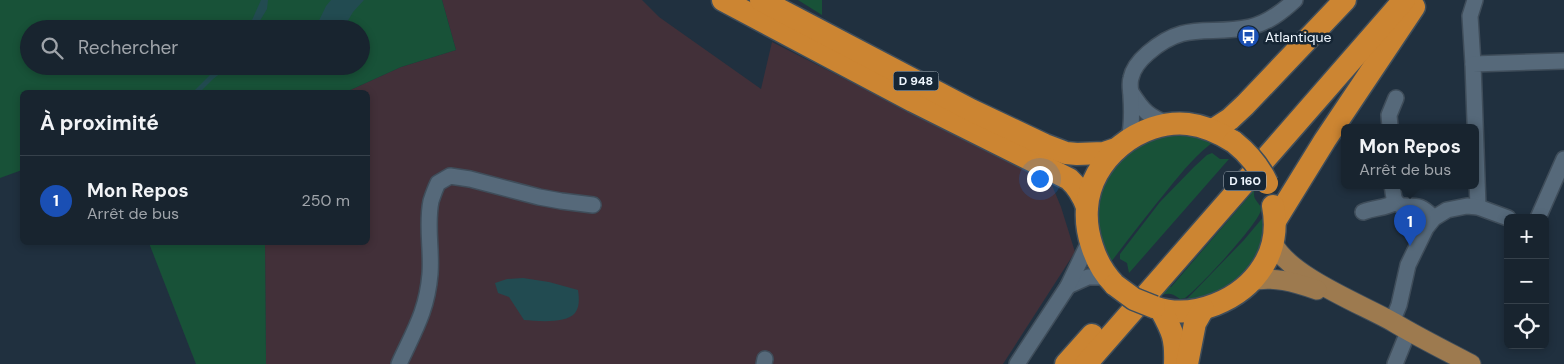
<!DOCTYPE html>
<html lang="fr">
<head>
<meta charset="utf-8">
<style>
  :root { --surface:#18242f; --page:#25303b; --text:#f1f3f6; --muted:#9fa4aa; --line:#36414b; --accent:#2563eb }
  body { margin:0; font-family:"DM Sans",sans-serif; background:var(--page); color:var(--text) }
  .controls { position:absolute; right:15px; bottom:15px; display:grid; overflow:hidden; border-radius:8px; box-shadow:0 2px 8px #0003 }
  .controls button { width:45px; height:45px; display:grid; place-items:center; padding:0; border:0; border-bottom:1px solid var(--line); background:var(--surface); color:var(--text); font:25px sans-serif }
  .you { position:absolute; left:1039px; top:178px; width:18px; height:18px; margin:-12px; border:4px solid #fff; border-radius:50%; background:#1a73e8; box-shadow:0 0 0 8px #1a73e833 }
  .badge { display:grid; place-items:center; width:32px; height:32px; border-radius:50%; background:var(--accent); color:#fff; font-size:16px; font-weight:700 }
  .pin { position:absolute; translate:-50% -41px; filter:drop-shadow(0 1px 2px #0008) }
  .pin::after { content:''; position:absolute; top:26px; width:18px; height:15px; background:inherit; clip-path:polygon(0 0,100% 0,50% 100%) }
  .popup { position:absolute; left:1341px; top:124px; width:138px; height:65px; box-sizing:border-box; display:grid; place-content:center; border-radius:8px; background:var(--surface); filter:drop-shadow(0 1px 4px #0005); font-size:16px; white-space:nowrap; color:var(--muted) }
  .popup b { font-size:19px; color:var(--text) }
  .popup::after { content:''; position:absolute; left:50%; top:100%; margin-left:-10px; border:10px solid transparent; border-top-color:var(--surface) }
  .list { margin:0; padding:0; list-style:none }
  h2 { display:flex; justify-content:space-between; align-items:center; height:65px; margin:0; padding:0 20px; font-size:21px }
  h2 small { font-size:16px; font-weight:400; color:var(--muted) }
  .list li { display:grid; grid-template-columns:32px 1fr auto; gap:15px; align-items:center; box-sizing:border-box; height:90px; padding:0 20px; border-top:1px solid var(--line) }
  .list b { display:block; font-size:19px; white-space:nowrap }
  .list p { margin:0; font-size:16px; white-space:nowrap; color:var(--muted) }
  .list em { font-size:16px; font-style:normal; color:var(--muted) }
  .icon { flex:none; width:28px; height:28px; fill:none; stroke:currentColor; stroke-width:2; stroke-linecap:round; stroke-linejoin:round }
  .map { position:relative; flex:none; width:1564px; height:364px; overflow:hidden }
  .search { position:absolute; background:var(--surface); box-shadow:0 2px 8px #0003; left:20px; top:20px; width:350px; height:55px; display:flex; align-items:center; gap:12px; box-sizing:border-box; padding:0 18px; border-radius:28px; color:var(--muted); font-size:19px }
  .panel { position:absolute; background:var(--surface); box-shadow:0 2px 8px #0003; left:20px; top:90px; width:350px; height:155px; border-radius:8px }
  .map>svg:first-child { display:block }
  .industrial { fill:#423039 }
  .green { fill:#185238; fill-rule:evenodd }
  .water { fill:#224b51 }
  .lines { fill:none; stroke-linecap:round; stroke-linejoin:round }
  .minor-casing { stroke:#3f4d5a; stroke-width:18 }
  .major-casing { stroke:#3f4d5a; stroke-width:21 }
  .highway-casing { stroke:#3f4d5a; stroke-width:25 }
  .minor { stroke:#56697a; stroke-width:15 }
  .major { stroke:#9d7a4f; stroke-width:19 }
  .highway { stroke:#cc8532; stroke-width:22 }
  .highway-bridge-casing { stroke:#3f4d5a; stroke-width:25; stroke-linecap:butt }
  .highway-bridge { stroke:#cc8532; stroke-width:22 }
  .labels { text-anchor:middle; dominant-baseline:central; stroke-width:5; stroke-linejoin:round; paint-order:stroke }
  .shield { fill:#162635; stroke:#acb7c1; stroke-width:1 }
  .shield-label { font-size:12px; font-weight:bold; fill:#edf5fd }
  .poi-label { font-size:14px; fill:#edf5fd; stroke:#162635; text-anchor:start }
</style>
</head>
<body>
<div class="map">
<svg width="1564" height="364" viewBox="0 0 1564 364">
  <rect width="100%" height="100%" fill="#20303f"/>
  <!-- industrial -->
  <path class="industrial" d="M442,0H642L659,17L761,89L772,42L1051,183L1061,207L1075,252L1003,364H266L265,243L368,242V92H346L401,67L456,50Z"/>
  <!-- green -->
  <g class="green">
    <path d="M0,0H442L456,50L401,67L346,92H22V170L0,178ZM29,29H361V66H29Z"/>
    <path d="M798,0H822V15Z"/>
    <path d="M1183,133L1215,141C1197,153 1183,171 1169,188C1149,212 1130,237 1111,262L1105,256L1097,232V202L1114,164L1144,140Z"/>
    <path d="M1212,153L1220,159H1229L1129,273L1127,263L1120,259V254L1160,202L1194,167L1207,155Z"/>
    <path d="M1256,186C1249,201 1262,202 1261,210C1259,223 1198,289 1185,298L1180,299C1171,292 1165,292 1157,299L1167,286L1171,287L1251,194L1248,192Z"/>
    <path d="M1265,215L1267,226L1255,262L1226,290L1184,302L1244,240Z"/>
    <path d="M149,243H265L266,364H196Z"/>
  </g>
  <!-- water -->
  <g class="water">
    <path d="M261,0H268L267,9L255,29H248Z"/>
    <path d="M331,0H364L353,12L343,29H315L326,6Z"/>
    <path d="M219,66H230L213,79L200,92H193Z"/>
    <path d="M523,278L549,282L578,290C579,297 580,307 575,313C566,324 537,321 524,320L509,297L498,293L495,283L507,279Z"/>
  </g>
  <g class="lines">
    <defs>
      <g id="minor">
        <path d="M1473,64L1470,16L1475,0"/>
        <path d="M1131,92C1143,111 1149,117 1169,124"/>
        <path d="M1390,127L1389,115L1396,98"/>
        <path d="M1129,139C1132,125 1132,111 1131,97C1131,91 1129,84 1131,78C1133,68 1141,59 1148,53C1186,20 1208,36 1250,27C1268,23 1282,12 1295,0"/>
        <path d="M1392,185L1394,198L1396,202"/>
        <path d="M1478,207L1473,64L1564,61"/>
        <path d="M1363,212C1376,207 1384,209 1396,202L1401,206C1419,206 1421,205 1434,218"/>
        <path d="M1538,218L1564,159"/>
        <path d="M1068,286L1088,277H1107"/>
        <path d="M1392,322L1399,305L1408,265L1426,228L1434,218L1447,210L1467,206L1478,207L1508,218"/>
        <path d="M399,364C414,331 427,311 430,274C432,250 426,225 431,201C433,195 435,189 438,183L450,176L470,179L539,197L561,201L593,205"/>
        <path d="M764,364L765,359"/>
        <path d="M1017,364L1068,286L1090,240"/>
        <path d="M1395,364L1408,332"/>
      </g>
      <g id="major">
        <path d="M1273,243C1289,276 1361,304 1393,322C1418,337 1444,350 1471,364"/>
        <path d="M1250,281C1274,276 1294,282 1317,290"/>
      </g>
      <g id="highway">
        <path d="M723,0L913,101L1069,179C1078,187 1083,196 1087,207"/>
        <path d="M761,0L971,110L1045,145L1066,153L1077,154L1104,153L1116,149"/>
        <path d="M1213,130L1230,119L1245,105L1345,0"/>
        <path d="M1275,221L1325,140L1414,7"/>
        <path d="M1115,285C1104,274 1097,262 1092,246C1088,234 1086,221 1087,208C1090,159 1140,119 1188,124C1206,126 1220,133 1234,142"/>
        <path d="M1154,307C1193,321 1242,300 1263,266C1274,249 1277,227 1273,206"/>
        <path d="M1161,310C1173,332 1176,339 1175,364"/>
        <path d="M1066,364L1092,335"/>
        <path d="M1086,364L1404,0"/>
        <path d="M1187,364L1195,323L1203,309"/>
      </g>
    </defs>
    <!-- minor casing -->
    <use href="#minor" class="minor-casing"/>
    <!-- major casing -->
    <use href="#major" class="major-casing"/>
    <!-- highway casing -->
    <use href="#highway" class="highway-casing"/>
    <!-- minor -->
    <use href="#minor" class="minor"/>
    <!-- major -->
    <use href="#major" class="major"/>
    <!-- highway -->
    <use href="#highway" class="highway"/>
    <defs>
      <g id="highway-bridge">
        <path d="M1234,142C1249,154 1259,166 1267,183"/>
        <path d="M1115,285L1134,299L1154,307"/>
      </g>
    </defs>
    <!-- highway-bridge casing -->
    <use href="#highway-bridge" class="highway-bridge-casing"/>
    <!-- highway-bridge -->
    <use href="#highway-bridge" class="highway-bridge"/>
  </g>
  <!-- icons -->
  <defs>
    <symbol id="bus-disc" viewBox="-11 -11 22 22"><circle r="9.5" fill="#1a4fb4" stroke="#162635"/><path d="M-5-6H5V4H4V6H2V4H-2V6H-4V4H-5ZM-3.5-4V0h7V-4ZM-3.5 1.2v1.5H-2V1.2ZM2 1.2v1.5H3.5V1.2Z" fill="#fff"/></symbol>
  </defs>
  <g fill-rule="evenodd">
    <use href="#bus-disc" x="1236" y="24" width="25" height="25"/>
  </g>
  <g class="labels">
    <!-- shield labels -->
    <g class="shield">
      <rect x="893.5" y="71.5" width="45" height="19" rx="4"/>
      <rect x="1224" y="171.5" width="42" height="19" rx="4"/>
    </g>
    <g class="shield-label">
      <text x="916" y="81">D 948</text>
      <text x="1245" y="181">D 160</text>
    </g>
    <!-- poi labels -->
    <g class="poi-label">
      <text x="1265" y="37">Atlantique</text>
    </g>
  </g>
</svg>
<div class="controls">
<button>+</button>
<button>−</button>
<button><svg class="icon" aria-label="locate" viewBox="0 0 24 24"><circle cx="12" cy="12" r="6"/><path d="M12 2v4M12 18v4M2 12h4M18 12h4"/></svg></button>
</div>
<div class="you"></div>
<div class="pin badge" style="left:1410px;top:246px;background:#1a4fb4">1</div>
<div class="popup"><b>Mon Repos</b>Arrêt de bus</div>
<div class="search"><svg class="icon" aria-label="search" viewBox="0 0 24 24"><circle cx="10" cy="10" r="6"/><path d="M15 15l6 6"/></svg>Rechercher</div>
<section class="panel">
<h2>À proximité<small></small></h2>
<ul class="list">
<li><span class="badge" style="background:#1a4fb4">1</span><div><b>Mon Repos</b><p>Arrêt de bus</p></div><em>250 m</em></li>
</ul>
</section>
</div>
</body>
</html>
